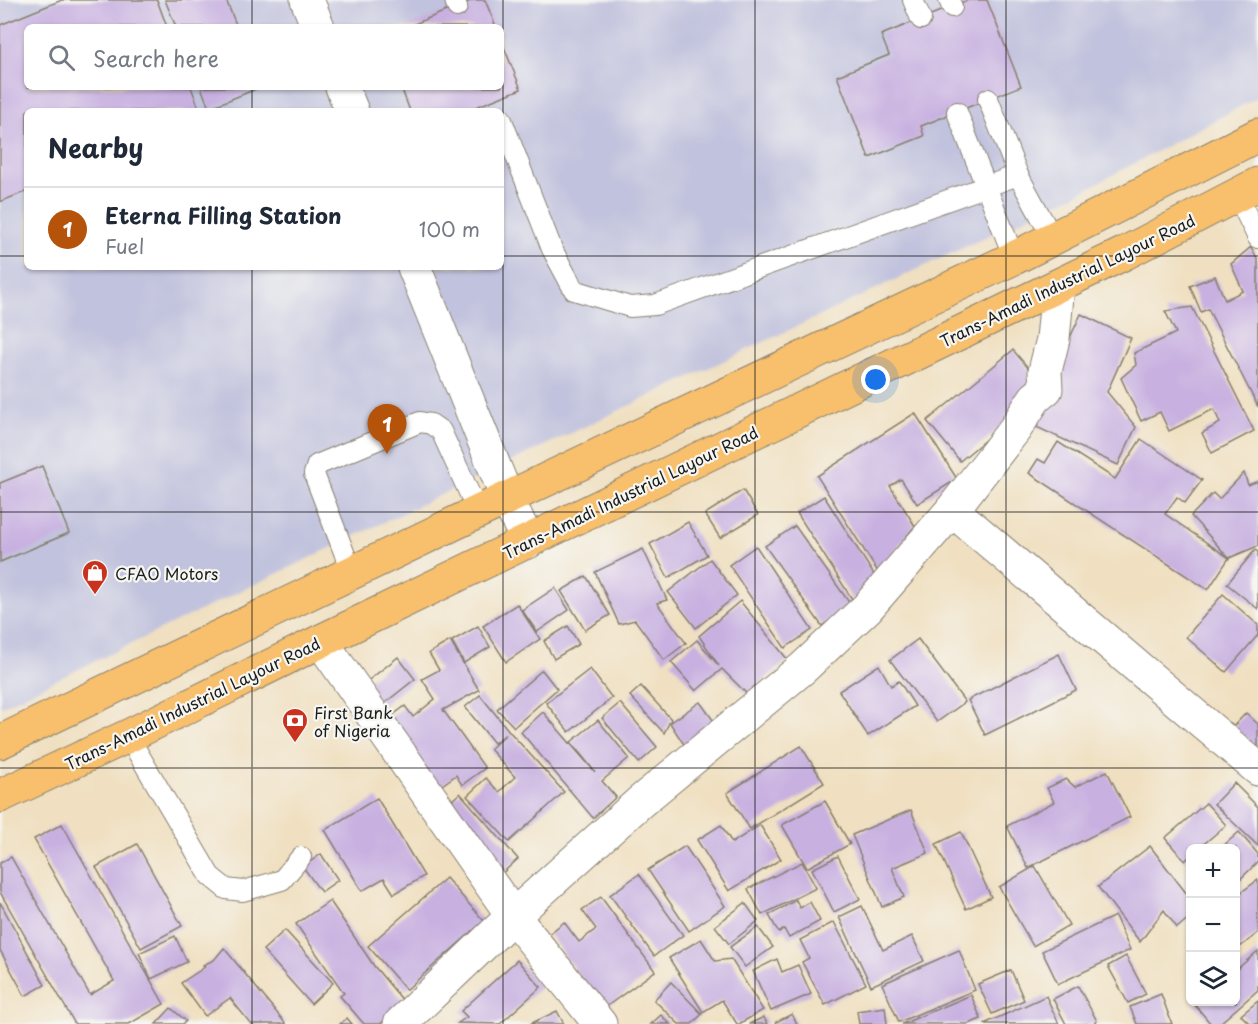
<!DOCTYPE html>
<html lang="en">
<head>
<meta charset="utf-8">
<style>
  :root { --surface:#fff; --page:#f2f2f3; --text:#1f2937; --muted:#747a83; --line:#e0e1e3; --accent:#b45309 }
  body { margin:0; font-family:"Playpen Sans",sans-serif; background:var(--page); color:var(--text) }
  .controls { position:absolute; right:18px; bottom:18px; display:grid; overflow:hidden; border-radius:9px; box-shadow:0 2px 4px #0004 }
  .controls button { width:54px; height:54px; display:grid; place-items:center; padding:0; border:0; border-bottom:2px solid var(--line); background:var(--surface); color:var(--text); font:30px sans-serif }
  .you { position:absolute; left:876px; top:380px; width:21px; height:21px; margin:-15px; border:4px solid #fff; border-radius:50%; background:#1a73e8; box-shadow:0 0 0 9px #1a73e833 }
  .badge { display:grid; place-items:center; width:39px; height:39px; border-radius:50%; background:var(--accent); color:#fff; font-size:20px; font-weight:700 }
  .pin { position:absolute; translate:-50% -50px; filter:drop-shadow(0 2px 3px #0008) }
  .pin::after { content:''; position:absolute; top:32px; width:21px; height:18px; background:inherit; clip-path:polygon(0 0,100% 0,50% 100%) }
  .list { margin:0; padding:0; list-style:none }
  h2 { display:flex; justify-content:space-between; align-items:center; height:78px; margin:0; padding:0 24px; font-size:26px }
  h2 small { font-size:20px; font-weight:400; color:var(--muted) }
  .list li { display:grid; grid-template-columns:39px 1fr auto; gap:18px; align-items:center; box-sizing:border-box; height:84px; padding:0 24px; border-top:2px solid var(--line) }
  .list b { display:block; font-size:22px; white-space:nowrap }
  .list p { margin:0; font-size:20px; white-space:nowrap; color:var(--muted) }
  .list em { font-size:20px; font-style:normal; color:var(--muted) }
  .icon { flex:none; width:33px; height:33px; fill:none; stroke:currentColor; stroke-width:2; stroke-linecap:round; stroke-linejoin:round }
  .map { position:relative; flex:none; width:1258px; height:1024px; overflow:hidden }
  .search { position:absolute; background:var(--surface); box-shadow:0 2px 4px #0004; left:24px; top:24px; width:480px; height:66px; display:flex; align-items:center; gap:15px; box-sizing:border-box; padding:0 21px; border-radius:9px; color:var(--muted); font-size:22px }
  .panel { position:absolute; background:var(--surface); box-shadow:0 2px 4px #0004; left:24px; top:108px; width:480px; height:162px; border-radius:9px }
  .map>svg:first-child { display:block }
  .industrial { fill:#c1c2dd; fill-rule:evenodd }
  .building { fill:#c8b0e0 }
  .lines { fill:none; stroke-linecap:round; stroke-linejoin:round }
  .service-casing { stroke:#867e6e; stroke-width:22 }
  .minor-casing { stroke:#867e6e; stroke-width:35 }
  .primary-casing { stroke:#867e6e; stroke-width:35 }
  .service { stroke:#fff; stroke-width:20 }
  .minor { stroke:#fff; stroke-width:33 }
  .primary { stroke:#f8bf6c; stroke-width:33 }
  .grid { fill:none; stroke:#1c1c1c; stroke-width:1.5; stroke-opacity:0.55 }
  .labels { text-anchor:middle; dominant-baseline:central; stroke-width:4.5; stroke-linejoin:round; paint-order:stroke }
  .street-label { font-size:16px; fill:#1c1c1c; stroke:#f6f6f2 }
  .poi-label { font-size:16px; fill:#1c1c1c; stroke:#f6f6f2; text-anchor:start }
</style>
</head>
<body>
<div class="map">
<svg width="1258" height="1024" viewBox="0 0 1258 1024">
  <rect width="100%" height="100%" fill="#f6f6f2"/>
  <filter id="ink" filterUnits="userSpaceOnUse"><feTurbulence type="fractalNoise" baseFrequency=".0167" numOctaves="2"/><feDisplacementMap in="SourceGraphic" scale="12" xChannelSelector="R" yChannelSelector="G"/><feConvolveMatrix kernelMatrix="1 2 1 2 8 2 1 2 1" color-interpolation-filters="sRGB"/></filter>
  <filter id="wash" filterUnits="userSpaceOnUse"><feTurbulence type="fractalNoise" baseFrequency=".008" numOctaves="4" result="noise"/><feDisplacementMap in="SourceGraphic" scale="24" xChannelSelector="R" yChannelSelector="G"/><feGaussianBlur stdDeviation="1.35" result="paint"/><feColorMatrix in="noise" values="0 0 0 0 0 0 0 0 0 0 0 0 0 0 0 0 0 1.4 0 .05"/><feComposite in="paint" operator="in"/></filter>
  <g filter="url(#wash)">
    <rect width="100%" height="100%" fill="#f0e0c1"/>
    <!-- industrial -->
    <path class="industrial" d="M0,0H1258V97L1081,192L455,488L0,707ZM27,27H501V87H27ZM27,111H501V267H27Z"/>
    <g id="blocks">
      <!-- building -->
      <g class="building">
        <path d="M62,0H157L167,27H27V87H191L200,111H27V191L0,202V25Z"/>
        <path d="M165,0H226L237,27H176Z"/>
        <path d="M473,0H485L496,27H407Z"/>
        <path d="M968,0H987L1021,86L921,126L924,136L869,158L837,76L889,55L881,35Z"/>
        <path d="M501,40L521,89L466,111H410L401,87H501Z"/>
        <path d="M201,87H261L209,108Z"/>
        <path d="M1251,247L1258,260V407L1208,309L1201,312L1190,286L1215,276L1225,300L1243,291L1231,264Z"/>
        <path d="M1192,307L1254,431L1212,453L1202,433L1220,423L1214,409L1169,431L1160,412L1141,421L1121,378L1136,365L1134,353L1176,333L1165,311Z"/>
        <path d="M1081,314L1131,338L1107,392L1136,427L1118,465L1030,424Z"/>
        <path d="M1013,350L1046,389L960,461L927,421Z"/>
        <path d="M915,413L957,479L917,504L901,479L890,486L915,526L878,572L817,476Z"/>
        <path d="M1141,439L1202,480L1185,503L1177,497L1165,514L1229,558L1208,590L1029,473L1038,459L1045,463L1058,442L1115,479Z"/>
        <path d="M42,466L69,533L0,562V483Z"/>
        <path d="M1244,473L1248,485L1258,481V546L1229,558L1191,516L1213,493L1219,499Z"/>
        <path d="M743,490L758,515L720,538L705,514Z"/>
        <path d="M824,496L878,581L852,599L797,513Z"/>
        <path d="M688,522L707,555L668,578L650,544Z"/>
        <path d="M795,526L851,605L822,626L765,546Z"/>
        <path d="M756,546L812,630L785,648L729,565Z"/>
        <path d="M643,549L667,600L657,603L686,643L664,660L635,620L619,624L595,572Z"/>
        <path d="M1255,550L1258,552V609L1227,584Z"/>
        <path d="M710,559L737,595L696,628L668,592Z"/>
        <path d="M586,576L610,615L585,630L561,591Z"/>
        <path d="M555,588L569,610L537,632L522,610Z"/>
        <path d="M1223,594L1258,625V635L1226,672L1186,637Z"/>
        <path d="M740,601L788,660L747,694L722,669L696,691L671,662L697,640L719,666L699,636Z"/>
        <path d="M517,604L540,639L506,662L483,626Z"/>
        <path d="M478,626L490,647L464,663L452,641Z"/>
        <path d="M568,626L579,644L554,659L544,641Z"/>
        <path d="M918,639L965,702L937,722L890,660Z"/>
        <path d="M450,641L479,690L443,710L485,768L462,785L456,775L435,790L384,722L405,706L413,717L435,699L422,679L439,670L429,653Z"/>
        <path d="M1059,654L1076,690L985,735L968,700Z"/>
        <path d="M398,657L415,679L381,706L364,684Z"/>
        <path d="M879,665L891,686L899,681L915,706L868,736L839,691Z"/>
        <path d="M590,669L612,698L569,732L546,703Z"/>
        <path d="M542,670L557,689L514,727L497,709Z"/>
        <path d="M641,686L671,719L664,733L630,696Z"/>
        <path d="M480,695L509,731L564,792L509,842L467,796L486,778L499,792L515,777L490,749L506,734L494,743L465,707Z"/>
        <path d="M700,702L716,724L685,746L670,723Z"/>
        <path d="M620,703L657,747L639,763L602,718Z"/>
        <path d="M543,712L595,772L571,742L598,720L629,758L602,781L616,797L593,818L521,732Z"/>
        <path d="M1246,713L1258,724V758L1229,731Z"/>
        <path d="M801,746L824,783L750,829L727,793Z"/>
        <path d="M1107,771L1130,817L1028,868L1007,826L1054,802L1047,788L1066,779L1075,787Z"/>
        <path d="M1234,783L1258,807V846L1214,804Z"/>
        <path d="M460,793L518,859L498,877L440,811Z"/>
        <path d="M377,798L424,876L394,894L384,878L362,891L325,830Z"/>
        <path d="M825,801L850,844L807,868L782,825Z"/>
        <path d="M1206,803L1226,825L1199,848H1190V856L1185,861L1165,838Z"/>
        <path d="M911,810L928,853L892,868L904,897L882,907L852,835Z"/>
        <path d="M62,824L164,1004L129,1024H75L0,892V863L11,857L90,995L114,981L34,839Z"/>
        <path d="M721,825L732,843L760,825L781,859L729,891L697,840Z"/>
        <path d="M961,832L991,897L966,909L936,844Z"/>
        <path d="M1239,832L1258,854V862L1236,883V848H1221Z"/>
        <path d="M137,844L182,926L141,948L96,867Z"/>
        <path d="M685,846L725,906L689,931L648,870Z"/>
        <path d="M1150,846L1190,898V917L1177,928L1164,910L1140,942L1098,887Z"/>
        <path d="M321,854L338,880L321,892L303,867Z"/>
        <path d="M838,856L860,899L834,912L812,869Z"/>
        <path d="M802,862L816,888L762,915L748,889Z"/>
        <path d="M1035,866L1069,925L1033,946L999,887Z"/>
        <path d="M639,874L683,935L654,956L610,895Z"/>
        <path d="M446,878L484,921L406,990L368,946Z"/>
        <path d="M1258,880V933L1236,950V896Z"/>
        <path d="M601,897L655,971L603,1009L549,934L564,922L579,942L596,929L582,910Z"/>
        <path d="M796,900L800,908L810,902L820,921L789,938L784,929L779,933L769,915Z"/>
        <path d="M330,901L374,966L405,1003L380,1024H364L340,996L344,993L296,924Z"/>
        <path d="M0,902L45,985L25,996L0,950Z"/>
        <path d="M745,903L758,921L729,944L715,926Z"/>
        <path d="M862,906L883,950L912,936L924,961L871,986L839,917Z"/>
        <path d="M1115,916L1130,950L1058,984L1042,951Z"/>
        <path d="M834,922L866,984L825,1005L802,962L809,958L800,940Z"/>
        <path d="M758,927L773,947L745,967L730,947Z"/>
        <path d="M285,930L333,983L311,1004L263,950Z"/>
        <path d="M175,936L187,962L151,979L139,953Z"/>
        <path d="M701,939L715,961L731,959L763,1010L739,1024H737L722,1000L703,1012L669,958Z"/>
        <path d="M224,948L286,1024H251L230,998L205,1016L181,983L205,967L203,965L214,960Z"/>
        <path d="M959,950L975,990L899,1022L882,984Z"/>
        <path d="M1258,951V990L1219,1024H1211L1195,1005L1199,1002H1236V970Z"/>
        <path d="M1126,956L1146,994L1128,1003L1108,966Z"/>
        <path d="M777,959L782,972L798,965L811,994L771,1011L753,971Z"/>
        <path d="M517,960L541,987L500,1024L458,1023L467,1017L461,1011Z"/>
        <path d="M1011,970L1024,1000L992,1014L978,984Z"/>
        <path d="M671,982L702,1014L692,1024H679L654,1000Z"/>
        <path d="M1078,986L1097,1021L1092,1024H1066L1053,999Z"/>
        <path d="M1161,994L1172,1024H1137L1130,1007Z"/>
        <path d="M971,995L981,1019L968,1024H902Z"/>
        <path d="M1046,996L1059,1024H984Z"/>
        <path d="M1258,1001V1024H1250L1241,1015Z"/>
        <path d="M885,1007L887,1024H859L857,1011Z"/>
        <path d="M171,1008L186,1021L183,1024H156Z"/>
        <path d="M557,1011L564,1024H530Z"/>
        <path d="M792,1014L797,1024H777L776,1022Z"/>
        <path d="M661,1015L670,1024H651Z"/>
        <path d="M764,1017L767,1024H749Z"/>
        <path d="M347,1018L352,1024H340Z"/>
      </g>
    </g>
  </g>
  <g filter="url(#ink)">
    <use href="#blocks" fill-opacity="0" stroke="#867e6e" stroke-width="1.5"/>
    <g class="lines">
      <defs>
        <g id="service">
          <path d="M455,0L457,7"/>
          <path d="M913,0L921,19"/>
          <path d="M949,0L952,7"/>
          <path d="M988,99L1018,175L1053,239"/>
          <path d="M957,112L1014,258"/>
          <path d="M501,118L552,249L574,290L630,307L655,305L1018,175"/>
          <path d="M1237,195L1258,238"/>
          <path d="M352,573L314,474L317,465L420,422L431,424L441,431L478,512"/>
          <path d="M128,736L210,876L226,889L243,891L282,880L301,857"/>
        </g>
        <g id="minor">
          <path d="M307,0L318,27"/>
          <path d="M342,87L352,111"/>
          <path d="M414,267L507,498L528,542"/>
          <path d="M952,510L1258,769"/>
          <path d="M321,641L513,916L600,1024"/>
          <path d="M400,1024L513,916L640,802L803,668L867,608L952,510L1015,429L1035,398L1046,389L1045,371L1053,339L1058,286"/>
        </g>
        <g id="primary">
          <path d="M0,742L478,512L1014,258L1258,135"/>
          <path d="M0,796L128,736L321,641L1123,254L1258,184"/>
        </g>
      </defs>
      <!-- service casing -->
      <use href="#service" class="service-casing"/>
      <!-- minor casing -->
      <use href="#minor" class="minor-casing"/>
      <!-- primary casing -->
      <use href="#primary" class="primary-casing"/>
      <!-- service -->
      <use href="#service" class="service"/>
      <!-- minor -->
      <use href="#minor" class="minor"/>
      <!-- primary -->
      <use href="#primary" class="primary"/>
    </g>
  </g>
  <!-- grid -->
  <path class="grid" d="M252,0V27M503,0V1024M755,0V1024M1006,0V1024M252,87V111M0,256H27M501,256H1258M252,267V1024M0,512H1258M0,768H1258"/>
  <!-- icons -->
  <defs>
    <symbol id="shop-pin" viewBox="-11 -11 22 30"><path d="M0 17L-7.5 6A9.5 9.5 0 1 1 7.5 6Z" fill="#c8321e" stroke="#f6f6f2"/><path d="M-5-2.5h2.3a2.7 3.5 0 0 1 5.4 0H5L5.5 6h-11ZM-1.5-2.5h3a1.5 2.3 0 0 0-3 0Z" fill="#fff"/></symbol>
    <symbol id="bank-pin" viewBox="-11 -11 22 30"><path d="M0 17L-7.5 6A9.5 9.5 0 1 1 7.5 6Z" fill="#c8321e" stroke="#f6f6f2"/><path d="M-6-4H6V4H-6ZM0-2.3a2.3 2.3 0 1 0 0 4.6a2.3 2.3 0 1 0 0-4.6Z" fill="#fff"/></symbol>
  </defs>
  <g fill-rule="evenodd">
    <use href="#shop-pin" x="80" y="558" width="30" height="40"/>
    <use href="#bank-pin" x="280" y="706" width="30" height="40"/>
  </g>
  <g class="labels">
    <!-- street labels -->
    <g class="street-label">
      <text transform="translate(1067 280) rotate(-26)">Trans-Amadi Industrial Layour Road</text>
      <text transform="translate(630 492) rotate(-26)">Trans-Amadi Industrial Layour Road</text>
      <text transform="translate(192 703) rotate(-26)">Trans-Amadi Industrial Layour Road</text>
    </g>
    <!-- poi labels -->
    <g class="poi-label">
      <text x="115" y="573">CFAO Motors</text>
      <text x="314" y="712">First Bank<tspan x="314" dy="18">of Nigeria</tspan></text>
    </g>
  </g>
</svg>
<div class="controls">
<button>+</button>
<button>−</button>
<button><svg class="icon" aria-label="layers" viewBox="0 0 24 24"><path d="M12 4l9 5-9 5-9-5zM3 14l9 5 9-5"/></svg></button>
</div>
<div class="you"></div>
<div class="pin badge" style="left:387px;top:454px">1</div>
<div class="search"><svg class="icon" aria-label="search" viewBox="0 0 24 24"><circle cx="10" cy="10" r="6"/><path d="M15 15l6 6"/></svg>Search here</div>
<section class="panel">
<h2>Nearby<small></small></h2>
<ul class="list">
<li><span class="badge">1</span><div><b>Eterna Filling Station</b><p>Fuel</p></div><em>100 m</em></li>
</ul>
</section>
</div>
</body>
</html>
